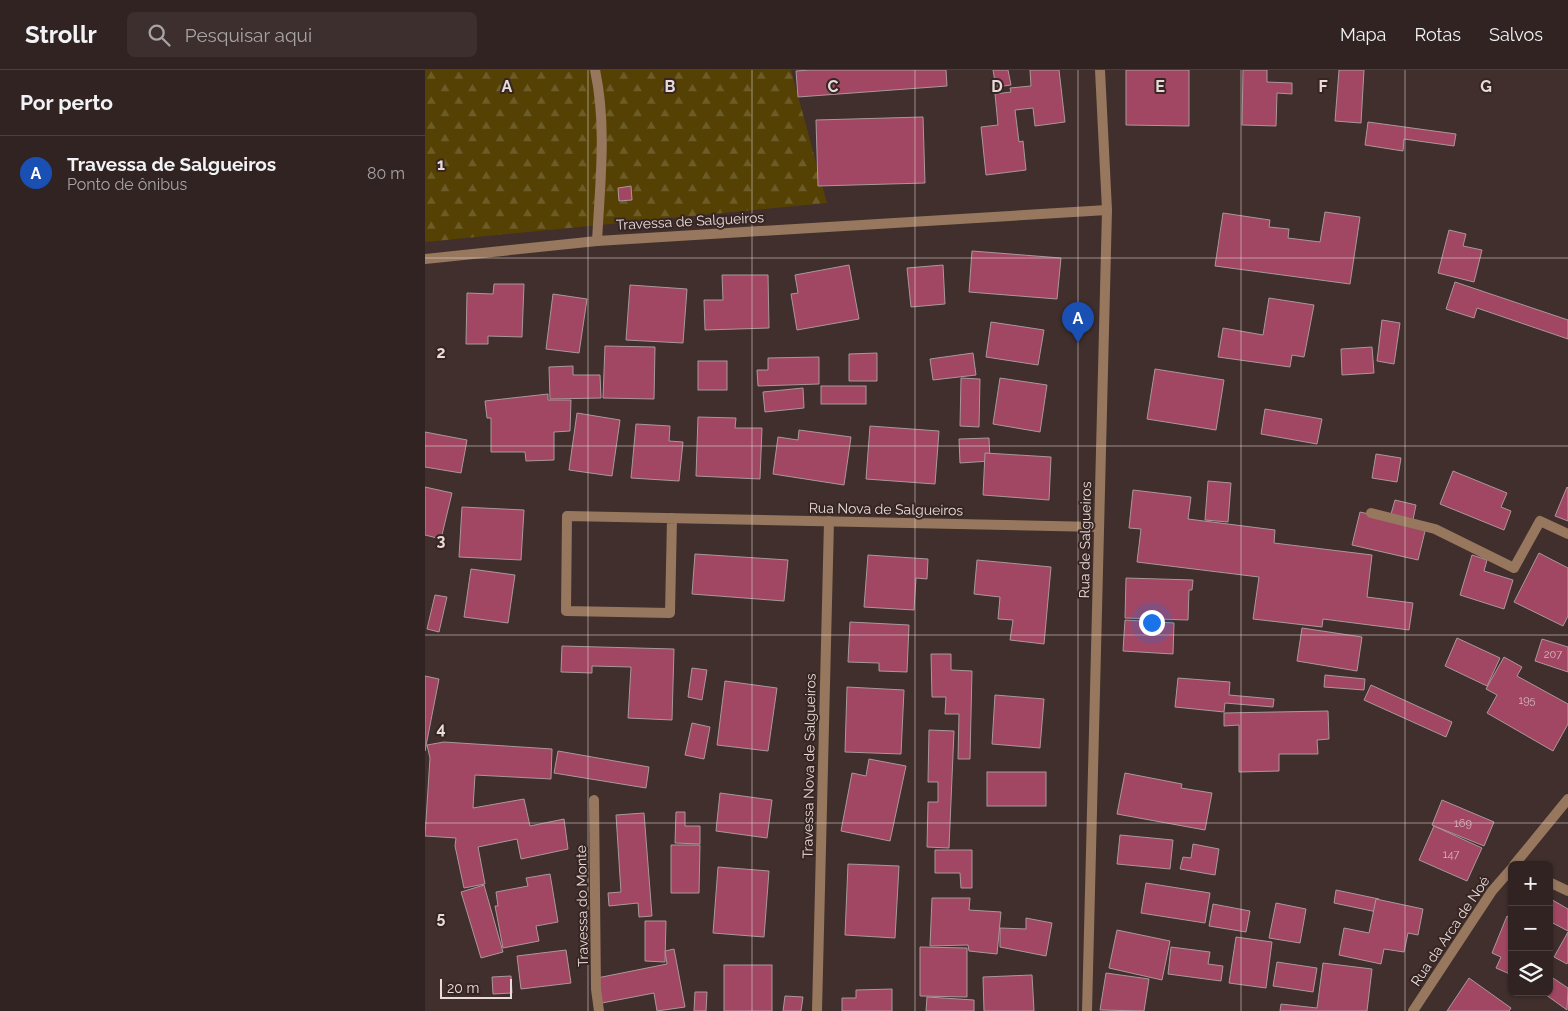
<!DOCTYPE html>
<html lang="pt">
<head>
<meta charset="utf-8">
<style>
  :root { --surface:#302321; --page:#3c2f2e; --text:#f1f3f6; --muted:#a8a4a5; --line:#4b403f; --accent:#b45309 }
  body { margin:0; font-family:Raleway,sans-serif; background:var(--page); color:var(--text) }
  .controls { position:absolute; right:15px; bottom:15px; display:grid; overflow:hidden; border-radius:8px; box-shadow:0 1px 4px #0004 }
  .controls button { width:45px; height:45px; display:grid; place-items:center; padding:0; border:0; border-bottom:1px solid var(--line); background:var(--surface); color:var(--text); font:25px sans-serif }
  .scale { position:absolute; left:15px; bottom:12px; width:72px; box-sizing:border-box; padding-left:5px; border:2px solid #e7dcda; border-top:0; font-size:14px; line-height:18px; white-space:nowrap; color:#e7dcda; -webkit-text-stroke:4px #362522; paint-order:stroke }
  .you { position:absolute; left:726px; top:552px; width:18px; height:18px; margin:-12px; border:4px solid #fff; border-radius:50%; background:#1a73e8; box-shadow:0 0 0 8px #1a73e833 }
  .badge { display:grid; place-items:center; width:32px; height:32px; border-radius:50%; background:var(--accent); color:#fff; font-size:16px; font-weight:700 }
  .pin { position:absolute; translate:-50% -41px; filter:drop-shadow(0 1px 2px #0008) }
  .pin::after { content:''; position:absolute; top:26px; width:18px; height:15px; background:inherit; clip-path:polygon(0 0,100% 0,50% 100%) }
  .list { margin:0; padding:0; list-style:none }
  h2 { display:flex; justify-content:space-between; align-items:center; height:65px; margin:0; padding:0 20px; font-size:21px }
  h2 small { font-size:16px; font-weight:400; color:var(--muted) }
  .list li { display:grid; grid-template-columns:32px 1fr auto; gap:15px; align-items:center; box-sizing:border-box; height:75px; padding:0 20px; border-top:1px solid var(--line) }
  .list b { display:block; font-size:19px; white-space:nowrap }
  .list p { margin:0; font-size:16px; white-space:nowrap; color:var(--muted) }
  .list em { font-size:16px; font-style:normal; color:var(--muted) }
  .icon { flex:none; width:28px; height:28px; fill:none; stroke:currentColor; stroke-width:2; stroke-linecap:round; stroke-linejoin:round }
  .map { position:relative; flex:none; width:1143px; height:941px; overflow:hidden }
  header { display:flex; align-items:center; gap:30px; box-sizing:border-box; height:70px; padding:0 25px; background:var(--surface); border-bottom:1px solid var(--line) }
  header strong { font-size:24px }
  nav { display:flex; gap:28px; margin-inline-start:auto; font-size:18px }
  .search { width:350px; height:45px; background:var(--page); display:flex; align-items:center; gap:12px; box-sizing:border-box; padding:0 18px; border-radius:8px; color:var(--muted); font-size:19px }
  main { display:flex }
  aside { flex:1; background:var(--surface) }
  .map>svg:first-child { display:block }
  .forest { fill:url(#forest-firs) }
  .building { fill:#a14763; stroke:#ab979b }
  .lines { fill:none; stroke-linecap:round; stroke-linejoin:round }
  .service { stroke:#97775d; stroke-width:10 }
  .minor { stroke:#97775d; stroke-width:10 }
  .tertiary { stroke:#97775d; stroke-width:10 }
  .grid { fill:none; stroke:#e7dcda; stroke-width:1; stroke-opacity:0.55 }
  .labels { text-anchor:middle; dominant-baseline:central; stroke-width:4; stroke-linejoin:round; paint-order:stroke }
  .number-label { font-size:11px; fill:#d6b7bc }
  .street-label { font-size:14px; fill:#e7dcda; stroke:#362522 }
  .grid-label { font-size:16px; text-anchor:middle; font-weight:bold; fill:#e7dcda; stroke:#362522; stroke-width:4; stroke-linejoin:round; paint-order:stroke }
</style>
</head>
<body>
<header>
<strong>Strollr</strong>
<div class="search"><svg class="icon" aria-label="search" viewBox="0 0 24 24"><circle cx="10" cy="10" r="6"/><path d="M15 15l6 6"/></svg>Pesquisar aqui</div>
<nav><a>Mapa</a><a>Rotas</a><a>Salvos</a></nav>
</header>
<main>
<aside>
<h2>Por perto<small></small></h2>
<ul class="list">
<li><span class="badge" style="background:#1a4fb4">A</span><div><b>Travessa de Salgueiros</b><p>Ponto de ônibus</p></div><em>80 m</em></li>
</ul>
</aside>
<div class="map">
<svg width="1143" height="941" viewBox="0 0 1143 941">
  <defs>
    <pattern id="forest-firs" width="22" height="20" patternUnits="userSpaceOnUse" patternTransform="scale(1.25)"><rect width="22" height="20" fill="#544103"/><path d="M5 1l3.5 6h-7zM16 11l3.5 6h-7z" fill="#6d5c27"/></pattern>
  </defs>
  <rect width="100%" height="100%" fill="#402f2c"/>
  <!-- forest -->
  <path class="forest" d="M0,0H366L402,133L0,172Z"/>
  <!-- building -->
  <g class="building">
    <path d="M385,0H521L522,16L373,27L371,1Z"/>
    <path d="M568,0H583L586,15L571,17Z"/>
    <path d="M605,0H634L640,52L610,56L608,38L590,40L594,72L598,71L601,100L561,105L556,57L573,55L570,24L586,22L585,18L606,16Z"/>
    <path d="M701,0H764V56L701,55Z"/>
    <path d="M818,0H842V12L867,13V24L852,23L851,56L817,55Z"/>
    <path d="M914,0H939L936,53L910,51Z"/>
    <path d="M498,47L500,113L393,116L391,50Z"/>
    <path d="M943,52L1031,64L1029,76L979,69L978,81L940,75Z"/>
    <path d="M206,116L207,130L194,131L193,118Z"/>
    <path d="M900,142L935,147L925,214L790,196L798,143L845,150L844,157L864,159L863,168L895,172Z"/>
    <path d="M1024,160L1041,164L1038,176L1057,180L1049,212L1013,203Z"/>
    <path d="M547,181L636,188L632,229L544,222Z"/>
    <path d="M424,195L434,249L372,260L366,224L373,223L370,205Z"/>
    <path d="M518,195L520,234L486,237L482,198Z"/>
    <path d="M297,205H343L344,258L280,260L279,230H298Z"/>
    <path d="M1030,212L1143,250V269L1052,238L1049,248L1021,239Z"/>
    <path d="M69,214H99L97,267L63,266V274H41L42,223L68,224Z"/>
    <path d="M205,215L262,219L258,273L201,270Z"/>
    <path d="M128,224L162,229L154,283L121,279Z"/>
    <path d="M844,228L889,235L879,287L867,285L865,297L793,287L798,258L838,265Z"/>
    <path d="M957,250L975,253L969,294L952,291Z"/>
    <path d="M566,252L619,260L613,295L561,287Z"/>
    <path d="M180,276L230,277L229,329L178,328Z"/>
    <path d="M947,277L949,303L917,305L916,279Z"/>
    <path d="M452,283V311H424V284Z"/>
    <path d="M548,283L551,305L508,310L505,289Z"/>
    <path d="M394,287V314L333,316L332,300H343V288Z"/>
    <rect x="273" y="291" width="29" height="29"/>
    <path d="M148,296V305H175L176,328L125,329L124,297Z"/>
    <path d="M730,299L799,310L791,360L722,349Z"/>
    <path d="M536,308L555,309L554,357L535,356Z"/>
    <path d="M575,308L622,315L615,362L568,354Z"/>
    <rect x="396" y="316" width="45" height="18"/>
    <path d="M378,318L379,338L340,342L338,322Z"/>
    <path d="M123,324V330H146L145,361L129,362V390L101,391L100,382H66V348H62L60,331Z"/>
    <path d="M840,339L897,349L892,374L836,364Z"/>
    <path d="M152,343L195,350L187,406L144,400Z"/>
    <path d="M273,347L311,348L310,358H337L335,409L271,406Z"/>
    <path d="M211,354L245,356L244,371L258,372L254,411L206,408Z"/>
    <path d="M445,356L514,361L510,414L441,409Z"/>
    <path d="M374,360L426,367L419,415L348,404L353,367L373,370Z"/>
    <path d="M0,362L42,370L36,403L0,397Z"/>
    <path d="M564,368L565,391L535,393L534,369Z"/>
    <path d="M560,383L626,387L624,430L558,425Z"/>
    <path d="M951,384L976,388L972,412L947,408Z"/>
    <path d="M1028,401L1082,423L1076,437L1086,441L1079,460L1015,434Z"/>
    <path d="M783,411L806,413L803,452L780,450Z"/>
    <path d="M0,417L27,423L16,469L0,465Z"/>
    <path d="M1142,417L1143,418V451L1130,446Z"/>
    <path d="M708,420L766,427L763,449L850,460L849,473L947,485L942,527L988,533L984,560L898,549L897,557L828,549L834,507L712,492L716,459L704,458Z"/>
    <path d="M970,430L991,435L988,450L966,444Z"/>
    <path d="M37,437L99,440L96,490L34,487Z"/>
    <path d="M935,442L1001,457L993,490L927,475Z"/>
    <path d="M1114,483L1143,498V546L1138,556L1089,532Z"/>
    <path d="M270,484L363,490L359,531L267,524Z"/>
    <path d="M443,485L503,489L502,509L491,508L489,540L439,537Z"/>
    <path d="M1047,485L1062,490L1059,501L1088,510L1079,539L1035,525Z"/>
    <path d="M552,490L626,497L619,574L585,570L588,550L573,549L575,527L549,524Z"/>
    <path d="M46,499L90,505L83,553L39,547Z"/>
    <path d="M701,508L768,510L767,520H764L763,550L700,548Z"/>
    <path d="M10,525L22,527L14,562L2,559Z"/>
    <path d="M700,550L749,553L748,584L698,581Z"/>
    <path d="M425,552L484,555L482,602L454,601V593L423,592Z"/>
    <path d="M877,558L937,567L932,601L872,591Z"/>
    <path d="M1032,568L1075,588L1062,616L1020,596Z"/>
    <path d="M1117,569L1143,577V602L1110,591Z"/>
    <path d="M137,576L249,579L247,650L203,648L206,597L167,596V603L136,602Z"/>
    <path d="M506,584H526V600L547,601L545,689H533L534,644H520L521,627H507Z"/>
    <path d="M1079,587L1097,597L1092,606L1143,634V654L1128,681L1062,643L1072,625L1061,619Z"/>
    <path d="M267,598L282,600L277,630L263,627Z"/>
    <path d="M900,605L940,609L939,620L899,617Z"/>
    <path d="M0,606L14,609L0,681Z"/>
    <path d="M753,608L805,612L804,625L849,629L848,637L800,633L799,642L750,637Z"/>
    <path d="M300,611L352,618L343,681L292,675Z"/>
    <path d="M946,615L1027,652L1021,667L939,630Z"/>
    <path d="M422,617L479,620L476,684L420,682Z"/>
    <path d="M570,625L619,629L615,678L567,674Z"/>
    <path d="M903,641L904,669L892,670L893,684H854V701L814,702V655L799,656V643Z"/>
    <path d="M267,653L285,657L279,689L260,685Z"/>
    <path d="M504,660L529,661L524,778L502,777L503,732H513V712H503Z"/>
    <path d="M19,672L127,679L126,709L50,705L48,738L99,729L105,756L139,749L143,779L96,789L92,769L53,777L60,814L39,818L30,776L31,768L0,766L5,688L2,675Z"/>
    <path d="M133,681L224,697L221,718L129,703Z"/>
    <path d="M444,689L481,696L465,771L416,761L427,703L441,706Z"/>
    <rect x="562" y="702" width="59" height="34"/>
    <path d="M700,703L757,714L756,718L787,723L780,760L692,744Z"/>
    <path d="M295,723L347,730L342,768L291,761Z"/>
    <path d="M1017,730L1069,752L1059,776L1007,755Z"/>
    <path d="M251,742H260V756H275V774L250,773Z"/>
    <path d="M219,743L227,846L214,847L213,833L184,836L183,823L196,822L191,745Z"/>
    <path d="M1009,756L1057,778L1042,811L994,790Z"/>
    <path d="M695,765L748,770L745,799L692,794Z"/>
    <path d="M768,774L794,779L790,805L755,799L758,787L766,788Z"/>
    <path d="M246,775H275L274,823H246Z"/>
    <path d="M510,780H547V818H536L535,803H510Z"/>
    <path d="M423,794L474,796L470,868L420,865Z"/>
    <path d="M293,797L344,801L339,867L288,863Z"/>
    <path d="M125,804L133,852L111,856L114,871L78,878L70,836H73L71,822L103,816L101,808Z"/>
    <path d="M721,813L785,823L780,853L716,843Z"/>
    <path d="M59,815L78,882L56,888L36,822Z"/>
    <path d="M911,820L954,829L952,842L909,833Z"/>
    <path d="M507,828H545L544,840L576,842L572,884L544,881L543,875L505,876Z"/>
    <path d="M1124,828L1143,839V861L1124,851Z"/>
    <path d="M951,829L998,839L993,865L983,863L979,882L959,879L956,894L914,885L919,858L944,863Z"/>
    <path d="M851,833L881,839L875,873L844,868Z"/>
    <path d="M788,834L825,841L821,862L784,856Z"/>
    <path d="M1082,846L1087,849V905L1071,898L1076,887L1067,883Z"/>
    <path d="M601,848L627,853L621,886L575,877V858L601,859Z"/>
    <path d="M220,851H241L240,892L220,891Z"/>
    <path d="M692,860L745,871L737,910L684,898Z"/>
    <path d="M1143,862V892L1142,894L1129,887Z"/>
    <path d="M811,867L847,872L841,918L804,913Z"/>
    <path d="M495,877L542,878V927L495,926Z"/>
    <path d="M746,877L785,882L783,894L798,896L796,911L743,904Z"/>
    <path d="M249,879L260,937L232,941L229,923L177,933L172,908L242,894L240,881Z"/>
    <path d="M141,880L146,913L96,919L92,886Z"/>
    <path d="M852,892L892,898L888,922L848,916Z"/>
    <path d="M898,893L947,899L942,941H855L856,934L892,938Z"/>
    <rect x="299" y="895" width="48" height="46"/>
    <path d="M681,903L724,909L719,941L675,940Z"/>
    <path d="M607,905L609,941H559L558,907Z"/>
    <path d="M86,906L87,923L68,924L67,907Z"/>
    <path d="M1125,906L1143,918L1142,940L1117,922H1124Z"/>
    <path d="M1044,908L1086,938L1084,941H1022Z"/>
    <path d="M467,919V941H417V928H431V920Z"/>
    <path d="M270,922H282L281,941H269Z"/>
    <path d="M360,926L378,927L376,941H358Z"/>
    <path d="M502,927L549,930V941H501Z"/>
  </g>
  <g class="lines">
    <!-- service -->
    <path class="service" d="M1124,812L1143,821"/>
    <!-- minor -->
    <g class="minor">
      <path d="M170,0C182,55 175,114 172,171"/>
      <path d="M0,189L172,171L682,140"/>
      <path d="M946,443L1010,459L1089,498L1115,451L1143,464"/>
      <path d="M247,448L245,543L141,541L142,446L674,457"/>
      <path d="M169,730L171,919L174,941"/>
      <path d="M1089,795L1143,729"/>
      <path d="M392,941L404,451"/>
      <path d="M988,941L1067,821L1087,798"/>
    </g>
    <!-- tertiary -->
    <path class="tertiary" d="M662,941L682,140L675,0"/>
  </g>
  <!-- grid -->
  <path class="grid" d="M163,0V941M327,0V941M490,0V941M653,0V941M816,0V941M980,0V941M0,188H1143M0,376H1143M0,565H1143M0,753H1143"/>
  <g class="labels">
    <!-- number labels -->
    <g class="number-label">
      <text x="1128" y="584">207</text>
      <text x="1102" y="630">195</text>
      <text x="1038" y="753">169</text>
      <text x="1026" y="784">147</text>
    </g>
    <!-- street labels -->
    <g class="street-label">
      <text transform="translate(265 151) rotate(-3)">Travessa de Salgueiros</text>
      <text transform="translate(461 439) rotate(1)">Rua Nova de Salgueiros</text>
      <text transform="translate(660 470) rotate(-89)">Rua de Salgueiros</text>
      <text transform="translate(384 696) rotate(-89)">Travessa Nova de Salgueiros</text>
      <text transform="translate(157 836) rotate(-91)">Travessa do Monte</text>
      <text transform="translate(1025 861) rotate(-56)">Rua da Arca de Noé</text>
    </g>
  </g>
  <g class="grid-label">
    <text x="82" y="22">A</text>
    <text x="245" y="22">B</text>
    <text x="408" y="22">C</text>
    <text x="572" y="22">D</text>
    <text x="735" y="22">E</text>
    <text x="898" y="22">F</text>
    <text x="1061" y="22">G</text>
    <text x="16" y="100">1</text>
    <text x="16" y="288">2</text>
    <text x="16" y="476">3</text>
    <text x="16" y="664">4</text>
    <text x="16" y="853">5</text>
  </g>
</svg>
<div class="controls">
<button>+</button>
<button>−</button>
<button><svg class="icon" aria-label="layers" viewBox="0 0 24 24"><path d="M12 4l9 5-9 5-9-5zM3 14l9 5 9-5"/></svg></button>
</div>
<div class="scale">20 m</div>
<div class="you"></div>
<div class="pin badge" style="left:653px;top:273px;background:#1a4fb4">A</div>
</div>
</main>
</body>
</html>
